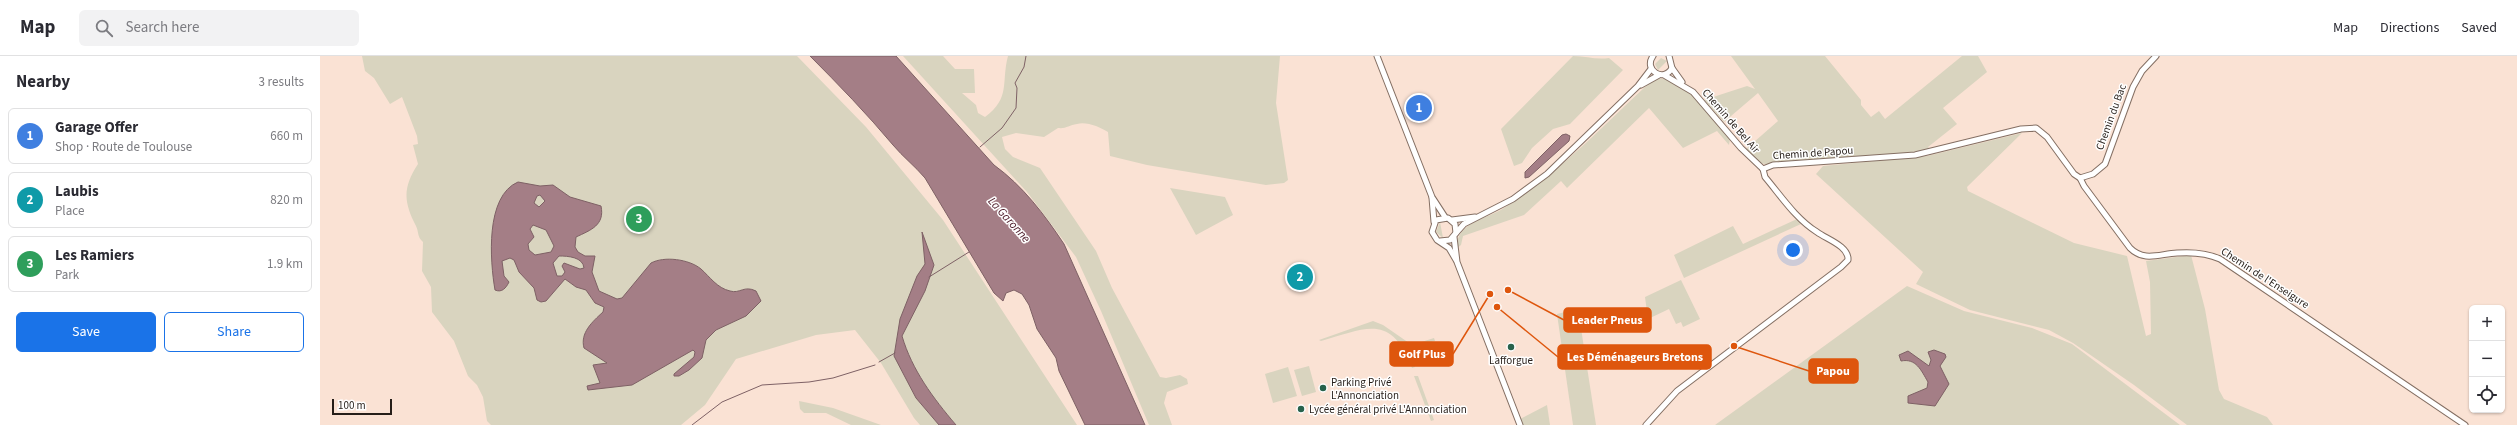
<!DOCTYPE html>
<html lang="en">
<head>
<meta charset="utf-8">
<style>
  :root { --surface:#fff; --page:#f2f2f3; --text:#2b2b33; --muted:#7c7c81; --line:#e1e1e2; --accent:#1a73e8 }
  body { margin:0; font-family:"Source Sans 3",sans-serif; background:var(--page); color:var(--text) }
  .controls { position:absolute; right:12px; bottom:12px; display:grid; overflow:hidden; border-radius:6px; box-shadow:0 1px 3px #0004 }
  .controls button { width:36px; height:36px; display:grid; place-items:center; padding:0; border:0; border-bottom:1px solid var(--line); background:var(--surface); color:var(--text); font:20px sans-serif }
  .scale { position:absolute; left:12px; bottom:10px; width:60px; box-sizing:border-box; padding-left:4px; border:2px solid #261e19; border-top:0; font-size:11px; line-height:14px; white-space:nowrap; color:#261e19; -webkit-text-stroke:3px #fff; paint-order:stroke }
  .you { position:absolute; left:1473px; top:194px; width:14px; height:14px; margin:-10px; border:3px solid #fff; border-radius:50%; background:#1a73e8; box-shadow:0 0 0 6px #1a73e833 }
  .badge { display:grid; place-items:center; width:26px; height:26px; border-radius:50%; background:var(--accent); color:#fff; font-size:13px; font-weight:700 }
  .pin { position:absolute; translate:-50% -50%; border:2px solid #fff; box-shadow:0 1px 4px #0006 }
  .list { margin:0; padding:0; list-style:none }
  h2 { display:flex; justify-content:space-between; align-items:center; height:52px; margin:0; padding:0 16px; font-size:17px }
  h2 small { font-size:13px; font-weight:400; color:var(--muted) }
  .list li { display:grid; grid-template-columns:26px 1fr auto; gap:12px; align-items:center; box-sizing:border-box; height:56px; margin:0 8px 8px; padding:0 8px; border:1px solid var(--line); border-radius:6px }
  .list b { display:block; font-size:15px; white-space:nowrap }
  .list p { margin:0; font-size:13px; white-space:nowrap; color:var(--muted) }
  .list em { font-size:13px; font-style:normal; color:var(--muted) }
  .actions { display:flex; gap:8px; padding:12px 16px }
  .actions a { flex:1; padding:9px 0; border:1px solid var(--accent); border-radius:6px; text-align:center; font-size:14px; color:var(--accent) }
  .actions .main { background:var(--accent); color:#fff }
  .icon { flex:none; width:22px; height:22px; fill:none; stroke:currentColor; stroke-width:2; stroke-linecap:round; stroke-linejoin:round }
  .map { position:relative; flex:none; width:2197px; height:369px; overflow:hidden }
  header { display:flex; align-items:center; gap:24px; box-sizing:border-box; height:56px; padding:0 20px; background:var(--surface); border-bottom:1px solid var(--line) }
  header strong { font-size:19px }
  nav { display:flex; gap:22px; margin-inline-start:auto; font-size:14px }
  .search { width:280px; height:36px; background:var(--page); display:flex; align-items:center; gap:10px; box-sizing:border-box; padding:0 14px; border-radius:6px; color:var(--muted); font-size:15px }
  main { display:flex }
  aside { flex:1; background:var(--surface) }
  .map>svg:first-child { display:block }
  .green { fill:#d9d4bf }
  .water { fill:#a47e86; stroke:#7e6165; fill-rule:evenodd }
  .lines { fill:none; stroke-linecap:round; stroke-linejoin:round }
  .stream { stroke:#7e6165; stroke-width:1 }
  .secondary-casing { stroke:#846f63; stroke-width:7 }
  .secondary { stroke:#fff; stroke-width:5 }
  .poi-dot { fill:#28624c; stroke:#fff; stroke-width:1.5 }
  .labels { text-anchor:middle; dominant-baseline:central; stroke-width:3; stroke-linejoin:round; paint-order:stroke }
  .street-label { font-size:11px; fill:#261e19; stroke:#fff }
  .poi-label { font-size:11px; fill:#261e19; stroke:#fff; text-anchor:start }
  .water-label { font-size:12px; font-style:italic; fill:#4c1a28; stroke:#fff }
  .leader { fill:none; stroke:#de560d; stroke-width:1.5 }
  .callout-dot { fill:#de560d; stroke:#fff; stroke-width:1.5 }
  .callout { fill:#de560d; stroke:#de560d; stroke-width:1.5 }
  .callout-label { font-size:12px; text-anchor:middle; font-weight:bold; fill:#fff }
</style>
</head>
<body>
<header>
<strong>Map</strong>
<div class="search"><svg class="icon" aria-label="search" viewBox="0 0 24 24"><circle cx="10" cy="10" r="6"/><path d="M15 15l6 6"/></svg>Search here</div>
<nav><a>Map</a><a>Directions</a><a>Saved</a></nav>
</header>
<main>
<aside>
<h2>Nearby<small>3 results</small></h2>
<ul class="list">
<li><span class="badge" style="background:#3f7fe0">1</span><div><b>Garage Offer</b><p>Shop · Route de Toulouse</p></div><em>660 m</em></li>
<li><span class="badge" style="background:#0f9aa8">2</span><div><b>Laubis</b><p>Place</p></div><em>820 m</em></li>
<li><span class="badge" style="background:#2e9e5b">3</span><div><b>Les Ramiers</b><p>Park</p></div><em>1.9 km</em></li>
</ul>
<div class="actions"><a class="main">Save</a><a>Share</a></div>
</aside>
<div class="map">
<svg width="2197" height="369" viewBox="0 0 2197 369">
  <rect width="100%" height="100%" fill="#fae2d4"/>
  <!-- green -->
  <g class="green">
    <path d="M42,0H477L546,71L623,164L757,369H600L594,362L561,307L535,274L496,279L416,303L385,349L361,369H171L167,365L163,341L157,329L148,320L134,285L112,256L111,231L102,215L103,186C97,181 99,176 96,170C83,145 83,131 98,108L93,89L98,88L97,80L82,41L70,48L54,22L45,15Z"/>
    <path d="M583,0H623L635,13H654L655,37H642L656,49L658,57L665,61C691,42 681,26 688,0H960L956,47L968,124L964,127L946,129L827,109L790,100L788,76C780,71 766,65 757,68C749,69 746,73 738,72L724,81L696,77L682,81L685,93L693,101L720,112L776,195L792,232L840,321L846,322L860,319L867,323L868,328L847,336L844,347L852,369H829L781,255L756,201L707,136Z"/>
    <path d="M1253,0C1266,0 1276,4 1289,2L1303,14L1250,68L1233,73L1212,92L1202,107L1194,110L1181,73Z"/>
    <path d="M1411,0H1505L1541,44V49L1551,61L1559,55L1565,63L1642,0H1658L1667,16L1623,52L1637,68L1608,91L1610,93L1569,100L1445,108L1440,107L1426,93L1458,65L1438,37L1404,66L1384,44L1427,30L1435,33Z"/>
    <path d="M1341,2L1347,5L1338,14L1335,8Z"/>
    <path d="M1338,22C1370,25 1391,60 1410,83L1409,89L1397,75L1363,92L1329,52L1247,132L1241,125L1204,159L1143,180L1141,189L1137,192C1135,167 1167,163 1184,152C1236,119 1280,73 1325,31Z"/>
    <path d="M1702,77L1647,131L1648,135L1754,187L1807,200L1826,280L1831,278L1830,226L1826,205L1871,199L1885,253L1899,334L1904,343L1947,361L1953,369H1867L1814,329L1753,287L1729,274L1650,254L1596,228L1603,216L1496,118L1503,110L1607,100Z"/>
    <path d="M850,132L905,141L913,159L876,179Z"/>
    <path d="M1477,163L1481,168L1364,222L1354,199L1413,170L1423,188Z"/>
    <path d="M1120,166L1123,182L1116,176Z"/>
    <path d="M1361,224L1380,263L1363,271L1361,266L1356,268L1349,253L1328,263L1325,241Z"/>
    <path d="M1587,230L1644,255L1712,272L1752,288L1860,369H1395Z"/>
    <path d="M1258,253L1276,369H1253L1237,258Z"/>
    <path d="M1053,265L1063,269L1092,289L1114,282L1115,285L1089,292L1095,311L1092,312C1071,257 1047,272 1001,285L999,284Z"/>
    <path d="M989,310L996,336L982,340L974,314Z"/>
    <path d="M968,311L977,340L953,347L945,318Z"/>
    <path d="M1094,320H1098L1114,364L1111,365Z"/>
    <path d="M479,345L513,352L561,369H531L506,357H484L480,353Z"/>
    <path d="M1227,349L1230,369H1202L1200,363Z"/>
  </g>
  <!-- water -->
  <g class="water">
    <path d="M490,0H576L674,109C703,130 724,158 744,188L825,369H765L739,315L736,302L717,273L709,249L702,238L694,234L686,237L683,245L674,237L605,122C595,110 583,101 573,89C547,58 519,29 490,0Z"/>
    <path d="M1246,78L1250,80L1249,85L1209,121L1205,122V116L1242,79Z"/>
    <path d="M198,126L220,130L233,129L250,141L281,150C285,169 271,174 256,181L255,191L258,196L265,200H275L272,216L279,235L297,243L302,242L331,207C344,200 369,203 381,213C390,221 397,232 410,235C420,238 424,229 436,235L441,245L426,260L396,274L386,284L382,302L369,314L359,320H354V318L374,301L375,296L373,294L312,329L268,334L267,330L280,327L273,309L287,307L264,292C260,277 272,266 283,256L284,251L275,247L266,234L256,231L245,223L226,245L221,246L217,244L214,232L199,216L194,204L190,202L182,205L184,220L189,226C186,232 182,237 175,234C170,205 165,140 198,126ZM220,139L225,145L219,151L214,147L217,140ZM213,169L226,174L234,190L231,196L215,199L209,194L208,188L214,181L210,173ZM239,200C248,200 263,201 264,212L260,213L244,207L242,210L245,216L242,220H237L233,207Z"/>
    <path d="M602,176L614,209L605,235L582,280C592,314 613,342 636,369H619L596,342L574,300L580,263L597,220L605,208Z"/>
    <path d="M1614,294L1625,298L1626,301L1620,310L1629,328L1615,350L1588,347V340L1607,332L1608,326C1601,314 1596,302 1581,305L1579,299L1588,295L1609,310L1611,304L1608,296Z"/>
  </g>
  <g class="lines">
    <!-- stream -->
    <g class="stream">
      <path d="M660,91L682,72L696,52L697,32L695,27L704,11L706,0"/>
      <path d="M609,221L649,196"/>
      <path d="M559,306L575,297"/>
      <path d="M372,369L402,346L442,329L489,326L513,322L555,309"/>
    </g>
    <defs>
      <g id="secondary">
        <path d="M1057,0L1112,141L1125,161"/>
        <path d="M1333,0C1323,14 1344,27 1352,12L1349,0"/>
        <path d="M1352,12L1362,26"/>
        <path d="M1344,19L1373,36L1421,92L1443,113"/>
        <path d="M1321,29L1339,19"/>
        <path d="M1443,113L1453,109L1595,99L1701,73L1716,72L1727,81L1754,118L1760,122L1764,130L1810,192C1824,206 1839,198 1857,197C1871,196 1887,197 1900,203L2145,369"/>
        <path d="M1760,122L1773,118L1785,108L1813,31L1822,15L1836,0"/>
        <path d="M1112,142L1114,166"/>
        <path d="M1132,164L1155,161"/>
        <path d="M1136,177L1144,168L1193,143L1227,118L1318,30L1331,13"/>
        <path d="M1134,181L1137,206L1200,369"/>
        <path d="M1120,185L1130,184L1136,177L1135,168L1128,162L1116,164L1112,176L1117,184L1129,192L1136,204"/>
        <path d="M1326,369L1357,335L1521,211L1528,204C1529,190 1506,183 1497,176C1476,163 1461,140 1445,121L1443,113"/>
      </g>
    </defs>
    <!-- secondary casing -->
    <use href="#secondary" class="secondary-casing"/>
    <!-- secondary -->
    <use href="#secondary" class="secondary"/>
  </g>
  <!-- markers -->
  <g class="poi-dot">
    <circle cx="1191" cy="291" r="4"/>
    <circle cx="1003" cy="332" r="4"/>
    <circle cx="981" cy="353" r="4"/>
  </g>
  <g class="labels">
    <!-- street labels -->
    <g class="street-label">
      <text transform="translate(1791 61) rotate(-70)">Chemin du Bac</text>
      <text transform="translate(1411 65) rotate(49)">Chemin de Bel Air</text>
      <text transform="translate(1493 97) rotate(-4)">Chemin de Papou</text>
      <text transform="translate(1945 222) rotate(33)">Chemin de l'Enseigure</text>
    </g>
    <!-- poi labels -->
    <g class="poi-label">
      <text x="1191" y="304" text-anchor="middle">Lafforgue</text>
      <text x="1011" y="326">Parking Privé<tspan x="1011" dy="13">L'Annonciation</tspan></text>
      <text x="989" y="353">Lycée général privé L'Annonciation</text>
    </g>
    <!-- water labels -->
    <g class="water-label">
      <text transform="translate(689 164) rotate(48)">La Garonne</text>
    </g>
  </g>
  <!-- callouts -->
  <path class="leader" d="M1188 234L1244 264M1170 238L1133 298M1177 251L1238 301M1414 290L1489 315"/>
  <g class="callout-dot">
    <circle cx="1188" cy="234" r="4"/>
    <circle cx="1170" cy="238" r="4"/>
    <circle cx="1177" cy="251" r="4"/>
    <circle cx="1414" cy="290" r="4"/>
  </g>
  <g class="callout">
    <rect x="1244" y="252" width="87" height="24" rx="4"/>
    <rect x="1070" y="286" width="63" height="24" rx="4"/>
    <rect x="1238" y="289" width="153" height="24" rx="4"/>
    <rect x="1489" y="303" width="49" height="24" rx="4"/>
  </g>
  <g class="callout-label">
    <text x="1287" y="268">Leader Pneus</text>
    <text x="1102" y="302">Golf Plus</text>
    <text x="1315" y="305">Les Déménageurs Bretons</text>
    <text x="1513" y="319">Papou</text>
  </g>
</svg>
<div class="controls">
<button>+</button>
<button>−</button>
<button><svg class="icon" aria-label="locate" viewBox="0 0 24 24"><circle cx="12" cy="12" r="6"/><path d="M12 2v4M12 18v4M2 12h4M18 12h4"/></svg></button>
</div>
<div class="scale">100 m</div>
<div class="you"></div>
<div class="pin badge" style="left:1099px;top:52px;background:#3f7fe0">1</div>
<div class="pin badge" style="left:980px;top:221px;background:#0f9aa8">2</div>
<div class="pin badge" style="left:319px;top:163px;background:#2e9e5b">3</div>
</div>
</main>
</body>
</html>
